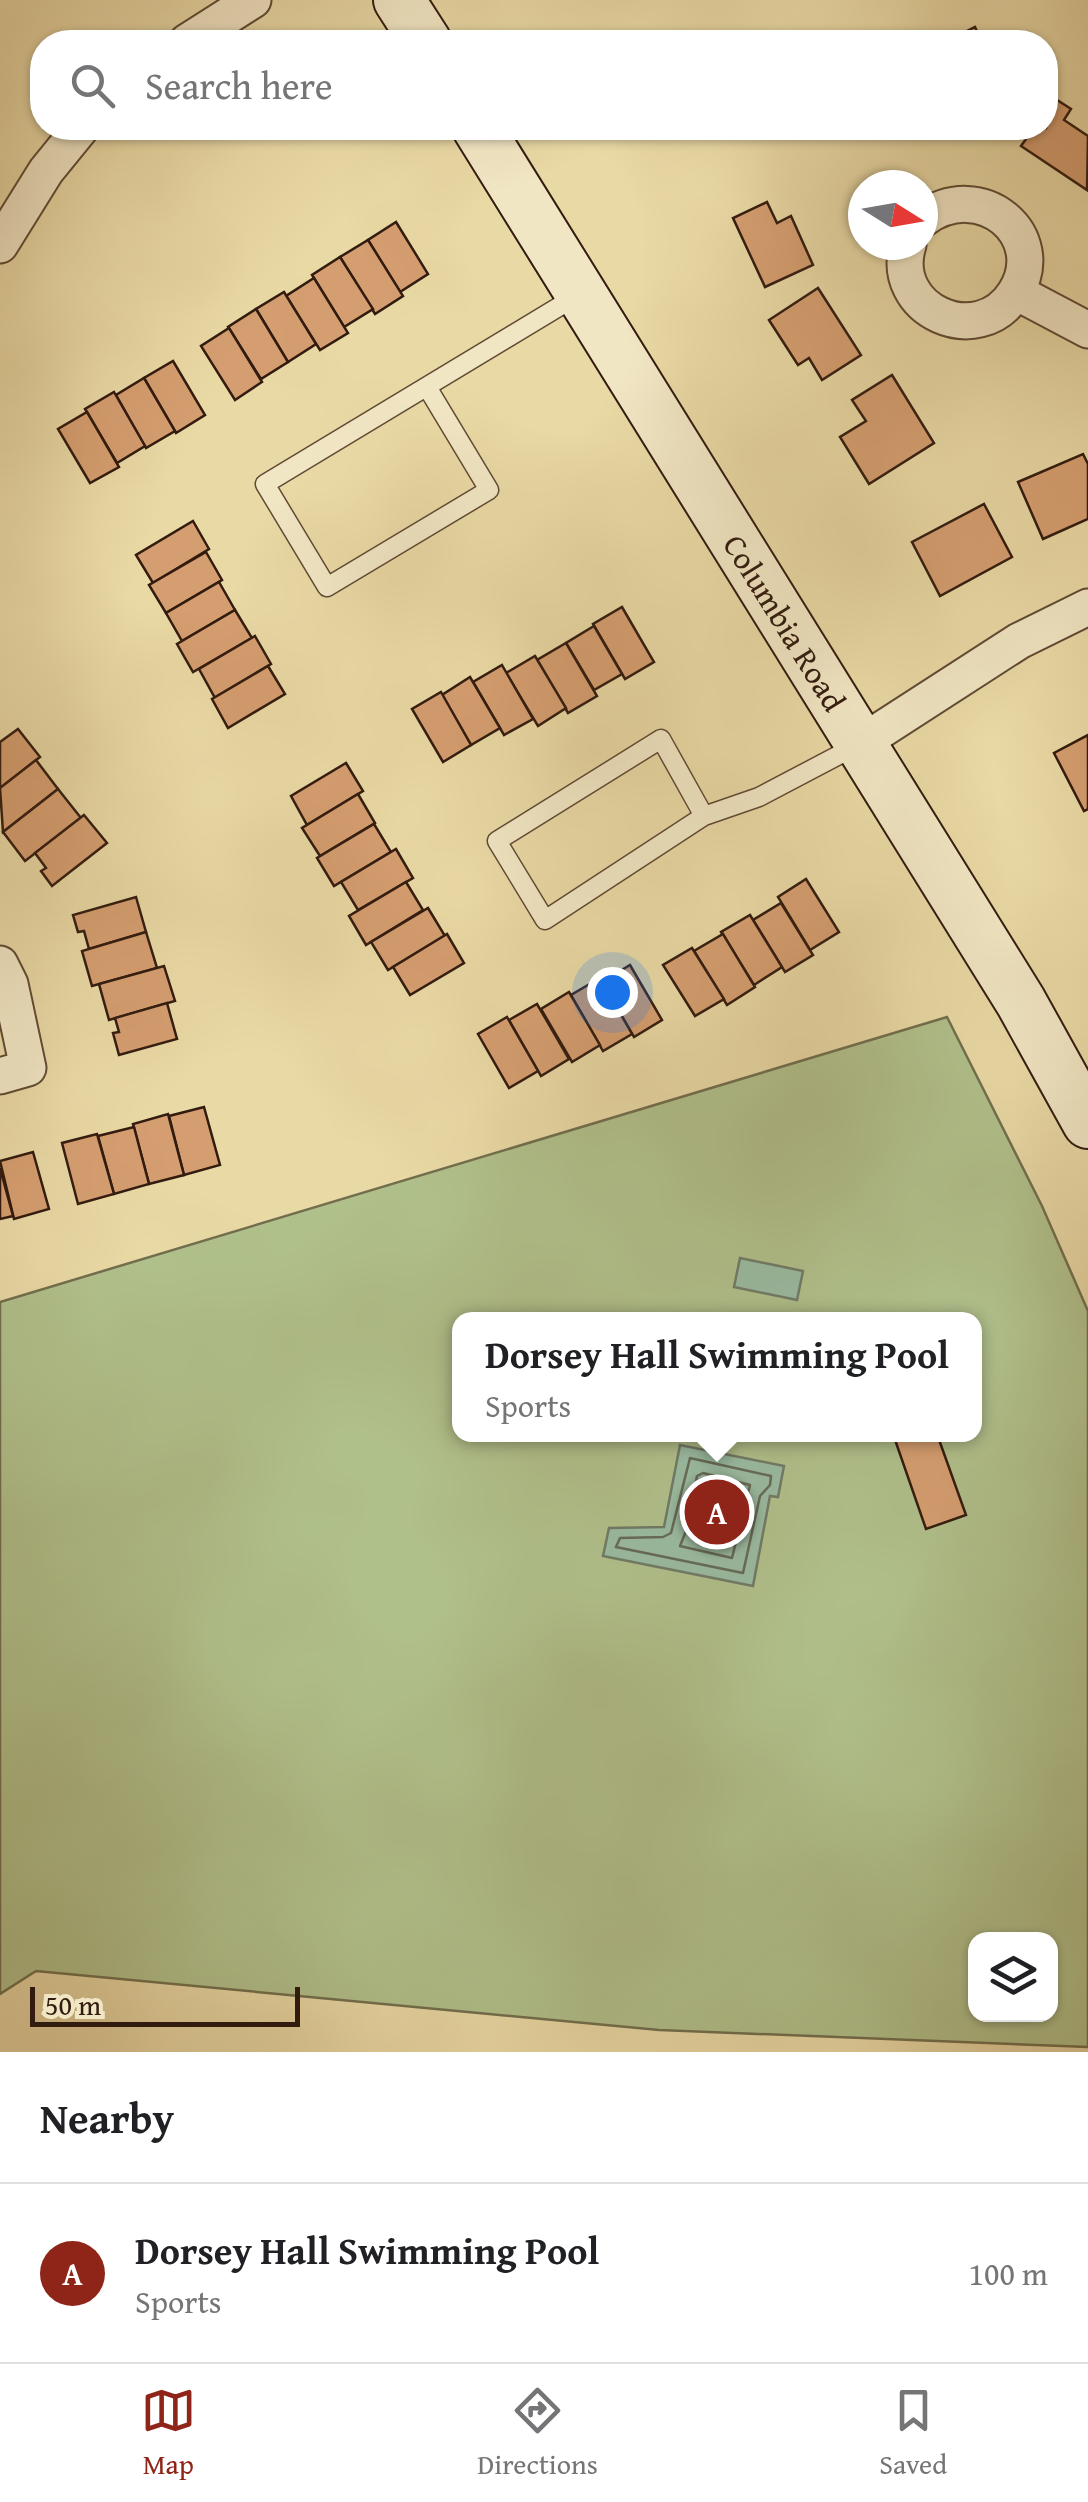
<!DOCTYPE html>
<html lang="en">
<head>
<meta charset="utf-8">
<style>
  :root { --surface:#fff; --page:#f2f2f2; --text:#202124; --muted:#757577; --line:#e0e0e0; --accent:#8f2418 }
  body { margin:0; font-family:"Gentium Book Plus",serif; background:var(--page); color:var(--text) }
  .controls { position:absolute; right:30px; bottom:30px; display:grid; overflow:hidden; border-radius:20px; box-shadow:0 2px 8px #0004 }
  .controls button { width:90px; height:90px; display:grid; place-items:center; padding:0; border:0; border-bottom:2px solid var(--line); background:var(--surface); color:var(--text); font:50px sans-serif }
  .compass { position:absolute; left:848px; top:170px; width:90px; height:90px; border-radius:50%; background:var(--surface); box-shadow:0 2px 8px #0004; rotate:101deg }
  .scale { position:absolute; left:30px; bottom:25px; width:270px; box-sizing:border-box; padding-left:10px; border:5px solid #321b0f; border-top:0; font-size:28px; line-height:35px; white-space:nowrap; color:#321b0f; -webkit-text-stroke:8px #f1e6c4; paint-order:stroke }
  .you { position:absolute; left:612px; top:992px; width:35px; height:35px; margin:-25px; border:8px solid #fff; border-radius:50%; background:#1a73e8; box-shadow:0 0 0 15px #1a73e833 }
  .badge { display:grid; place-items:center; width:65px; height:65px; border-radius:50%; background:var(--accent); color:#fff; font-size:32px; font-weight:700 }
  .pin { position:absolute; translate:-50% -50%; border:5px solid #fff; box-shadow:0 2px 10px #0006 }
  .popup { position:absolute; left:452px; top:1312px; width:530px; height:130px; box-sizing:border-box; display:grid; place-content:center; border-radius:20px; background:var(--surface); filter:drop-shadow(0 2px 8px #0005); font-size:32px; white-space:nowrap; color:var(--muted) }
  .popup b { font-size:38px; color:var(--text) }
  .popup::after { content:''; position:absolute; left:50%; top:100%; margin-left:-20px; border:20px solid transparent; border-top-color:var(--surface) }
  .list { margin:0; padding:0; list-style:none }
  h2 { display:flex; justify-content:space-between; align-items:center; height:130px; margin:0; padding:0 40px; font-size:42px }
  h2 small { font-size:32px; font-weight:400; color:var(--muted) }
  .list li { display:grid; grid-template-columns:65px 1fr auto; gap:30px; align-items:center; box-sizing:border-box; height:180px; padding:0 40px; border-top:2px solid var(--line) }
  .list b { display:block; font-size:38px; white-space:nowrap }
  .list p { margin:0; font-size:32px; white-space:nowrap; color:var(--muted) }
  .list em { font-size:32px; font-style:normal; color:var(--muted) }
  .icon { flex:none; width:55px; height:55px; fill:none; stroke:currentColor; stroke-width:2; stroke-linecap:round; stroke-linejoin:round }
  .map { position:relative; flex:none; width:1088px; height:2052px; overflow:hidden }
  .search { position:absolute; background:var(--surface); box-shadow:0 2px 8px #0004; left:30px; right:30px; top:30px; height:110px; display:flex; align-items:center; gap:25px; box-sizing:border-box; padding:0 35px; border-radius:40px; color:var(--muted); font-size:38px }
  .sheet { height:310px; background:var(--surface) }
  nav { display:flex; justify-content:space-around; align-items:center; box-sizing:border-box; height:140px; border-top:2px solid var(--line); background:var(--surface); font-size:28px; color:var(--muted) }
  nav a { display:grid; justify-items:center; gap:5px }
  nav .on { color:var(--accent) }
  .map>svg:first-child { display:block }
  .green { fill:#b0c08b; stroke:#716e4d; stroke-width:2.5; fill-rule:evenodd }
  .water { fill:#99bba2; stroke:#707b67; stroke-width:2.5 }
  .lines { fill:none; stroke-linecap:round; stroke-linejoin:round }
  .shore { stroke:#666b58; stroke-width:2.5 }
  .building { fill:#d59e70; stroke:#321b0f; stroke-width:2.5 }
  .lane-casing { stroke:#604a34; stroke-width:21 }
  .street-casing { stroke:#604a34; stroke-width:39 }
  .secondary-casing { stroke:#321b0f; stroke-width:54 }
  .lane { stroke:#f1e6c4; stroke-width:18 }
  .street { stroke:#f1e6c4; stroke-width:35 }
  .secondary { stroke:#f1e6c4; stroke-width:50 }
  .labels { text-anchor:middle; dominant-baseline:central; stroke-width:9; stroke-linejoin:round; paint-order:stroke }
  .street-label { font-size:32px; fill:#321b0f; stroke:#f1e6c4 }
</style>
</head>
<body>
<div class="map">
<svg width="1088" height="2052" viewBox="0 0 1088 2052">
  <rect width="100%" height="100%" fill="#e9d9a5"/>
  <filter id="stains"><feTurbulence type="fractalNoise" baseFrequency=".002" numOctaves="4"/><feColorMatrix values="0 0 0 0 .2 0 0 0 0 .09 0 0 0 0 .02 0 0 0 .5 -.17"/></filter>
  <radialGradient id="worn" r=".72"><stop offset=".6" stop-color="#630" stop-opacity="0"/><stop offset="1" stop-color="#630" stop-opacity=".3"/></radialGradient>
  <!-- green -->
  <path class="green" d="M947,1017L1042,1206L1088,1311V2047L659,2030L36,1971L0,1994V1302ZM460,1320H974V1434H460ZM976,1940H1050V2014H976Z"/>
  <!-- water -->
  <g class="water">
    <path d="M740,1258L803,1271L797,1300L734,1287Z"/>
    <path d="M680,1445L784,1466L778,1497L770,1496L753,1586L603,1556L609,1528L664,1527Z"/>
  </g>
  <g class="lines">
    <!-- shore -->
    <g class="shore">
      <path d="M690,1458L771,1476L770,1485L760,1496L743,1573L616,1547L620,1538L663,1537L671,1533Z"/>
      <path d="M703,1473L750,1485L732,1558L680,1546L686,1531L697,1476Z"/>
      <path d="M714,1490L728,1493L731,1497L724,1537L719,1541L704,1538L701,1534L709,1494Z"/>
    </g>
  </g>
  <!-- building -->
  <g class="building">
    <path d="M975,27L982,42H945Z"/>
    <path d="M1054,98L1071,109L1064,120L1088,136L1087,190L1021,146L1034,128H1046V110Z"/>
    <path d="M767,202L777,223L791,216L813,265L765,287L733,218Z"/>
    <path d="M396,222L428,274L400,292L368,240Z"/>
    <path d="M368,240L403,296L375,314L340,257Z"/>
    <path d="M340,257L373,309L344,327L312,275Z"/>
    <path d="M314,278L348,333L320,350L286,296Z"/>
    <path d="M818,288L861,355L822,380L809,358L798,365L769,320Z"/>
    <path d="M284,292L316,344L288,362L256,309Z"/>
    <path d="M256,309L288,362L261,379L228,327Z"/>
    <path d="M229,328L262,382L235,400L201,346Z"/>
    <path d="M173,361L205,415L176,433L144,378Z"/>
    <path d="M892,375L934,443L869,484L840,437L866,421L852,400Z"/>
    <path d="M144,378L175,431L146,448L116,395Z"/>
    <path d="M114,392L145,446L117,463L85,409Z"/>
    <path d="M87,412L119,467L90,483L58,429Z"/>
    <path d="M1083,454L1088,464V519L1043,539L1018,482Z"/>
    <path d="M984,504L1012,557L940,596L912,542Z"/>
    <path d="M193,521L209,549L153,583L136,555Z"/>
    <path d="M206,552L222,580L166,613L149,585Z"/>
    <path d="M219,582L235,610L182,641L166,613Z"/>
    <path d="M622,607L654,662L625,679L593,624Z"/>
    <path d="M235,610L252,638L193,672L177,644Z"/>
    <path d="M594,626L622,674L594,690L566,643Z"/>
    <path d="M255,636L271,664L215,698L199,669Z"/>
    <path d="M566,643L597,696L568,713L537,660Z"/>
    <path d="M535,656L566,708L538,726L506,673Z"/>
    <path d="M502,665L533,719L504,735L473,682Z"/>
    <path d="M268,666L285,694L228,728L212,699Z"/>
    <path d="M470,677L500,728L471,745L442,695Z"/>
    <path d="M441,692L471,745L443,762L412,709Z"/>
    <path d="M18,729L40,757L0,788V742Z"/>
    <path d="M1088,735V809L1084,811L1054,753Z"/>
    <path d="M36,760L58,789L3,832L0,788Z"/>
    <path d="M346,763L363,791L307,825L291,796Z"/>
    <path d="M58,789L81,818L25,861L3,832Z"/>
    <path d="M358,794L375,823L320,856L302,828Z"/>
    <path d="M84,815L107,843L52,886L41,871L46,868L35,853Z"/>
    <path d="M374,824L391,852L334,886L317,858Z"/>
    <path d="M396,849L413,878L358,910L341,882Z"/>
    <path d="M806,879L839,932L810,950L778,897Z"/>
    <path d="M406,882L423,910L366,945L349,916Z"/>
    <path d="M136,897L146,932L89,949L84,931L78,932L73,915Z"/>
    <path d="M781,903L813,955L785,972L753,920Z"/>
    <path d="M428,908L445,936L388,970L371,942Z"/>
    <path d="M750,915L782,967L754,985L721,932Z"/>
    <path d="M146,932L157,968L92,986L82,951Z"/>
    <path d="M447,934L464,963L410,995L393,967Z"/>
    <path d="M723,934L755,987L727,1005L694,951Z"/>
    <path d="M692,948L724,999L695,1016L663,965Z"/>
    <path d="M630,965L662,1020L634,1037L602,982Z"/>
    <path d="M164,966L175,1001L109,1020L99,984Z"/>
    <path d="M600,978L632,1034L603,1051L571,995Z"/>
    <path d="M569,992L600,1045L572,1062L541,1009Z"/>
    <path d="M167,1003L177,1039L119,1055L113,1033L119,1032L115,1018Z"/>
    <path d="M537,1004L569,1059L541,1076L509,1020Z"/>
    <path d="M507,1017L538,1071L509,1088L478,1034Z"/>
    <path d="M204,1107L220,1165L184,1175L169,1116Z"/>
    <path d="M168,1114L184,1175L149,1184L133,1124Z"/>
    <path d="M134,1127L149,1184L114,1194L98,1136Z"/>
    <path d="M97,1134L114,1194L78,1204L62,1143Z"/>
    <path d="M33,1152L49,1209L14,1219L0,1161Z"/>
    <path d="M0,1168L13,1216L0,1219Z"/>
    <path d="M893,1434H937L966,1515L926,1529Z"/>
  </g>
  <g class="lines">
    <defs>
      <g id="lane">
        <path d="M427,387L489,490L327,587L265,484L580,294"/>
        <path d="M704,816L545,920L497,841L661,739L704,816L759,797L856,746"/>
      </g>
      <g id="street">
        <path d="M187,42L253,0"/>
        <path d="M0,245L46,171L81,128"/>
        <path d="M908,245C888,310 978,351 1015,293C1051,236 981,176 923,219"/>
        <path d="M1016,292L1088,330"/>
        <path d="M861,743L1019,641L1088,607"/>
        <path d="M0,964L10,984L28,1068L0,1076"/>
      </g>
      <g id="secondary">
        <path d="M399,0L426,42"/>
        <path id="s1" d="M478,128L1021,1002L1088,1123"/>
      </g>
    </defs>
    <!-- lane casing -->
    <use href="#lane" class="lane-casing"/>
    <!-- street casing -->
    <use href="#street" class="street-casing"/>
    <!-- secondary casing -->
    <use href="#secondary" class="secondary-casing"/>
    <!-- lane -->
    <use href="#lane" class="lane"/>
    <!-- street -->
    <use href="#street" class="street"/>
    <!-- secondary -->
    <use href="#secondary" class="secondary"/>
  </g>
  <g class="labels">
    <!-- street labels -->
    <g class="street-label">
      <text stroke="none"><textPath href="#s1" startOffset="582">Columbia Road</textPath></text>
    </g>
  </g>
  <rect width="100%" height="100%" filter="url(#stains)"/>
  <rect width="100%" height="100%" fill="url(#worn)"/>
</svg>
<div class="controls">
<button><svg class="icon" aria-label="layers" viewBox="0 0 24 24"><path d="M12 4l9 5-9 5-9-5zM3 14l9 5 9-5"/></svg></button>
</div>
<svg class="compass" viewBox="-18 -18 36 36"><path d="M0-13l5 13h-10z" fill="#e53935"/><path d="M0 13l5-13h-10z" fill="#757577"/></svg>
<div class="scale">50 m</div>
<div class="you"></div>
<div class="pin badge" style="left:717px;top:1512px">A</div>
<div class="popup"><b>Dorsey Hall Swimming Pool</b>Sports</div>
<div class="search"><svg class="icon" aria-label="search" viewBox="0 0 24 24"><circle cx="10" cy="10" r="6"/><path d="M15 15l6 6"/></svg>Search here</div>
</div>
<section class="sheet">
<h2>Nearby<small></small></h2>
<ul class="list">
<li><span class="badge">A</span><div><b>Dorsey Hall Swimming Pool</b><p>Sports</p></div><em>100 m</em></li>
</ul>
</section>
<nav>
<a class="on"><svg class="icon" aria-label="map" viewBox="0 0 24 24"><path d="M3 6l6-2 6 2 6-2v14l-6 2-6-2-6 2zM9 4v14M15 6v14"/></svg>Map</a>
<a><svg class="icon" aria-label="directions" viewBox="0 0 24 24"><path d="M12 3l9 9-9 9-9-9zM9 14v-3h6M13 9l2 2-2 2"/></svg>Directions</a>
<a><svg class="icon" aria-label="saved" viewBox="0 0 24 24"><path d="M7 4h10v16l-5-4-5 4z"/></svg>Saved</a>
</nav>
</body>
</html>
